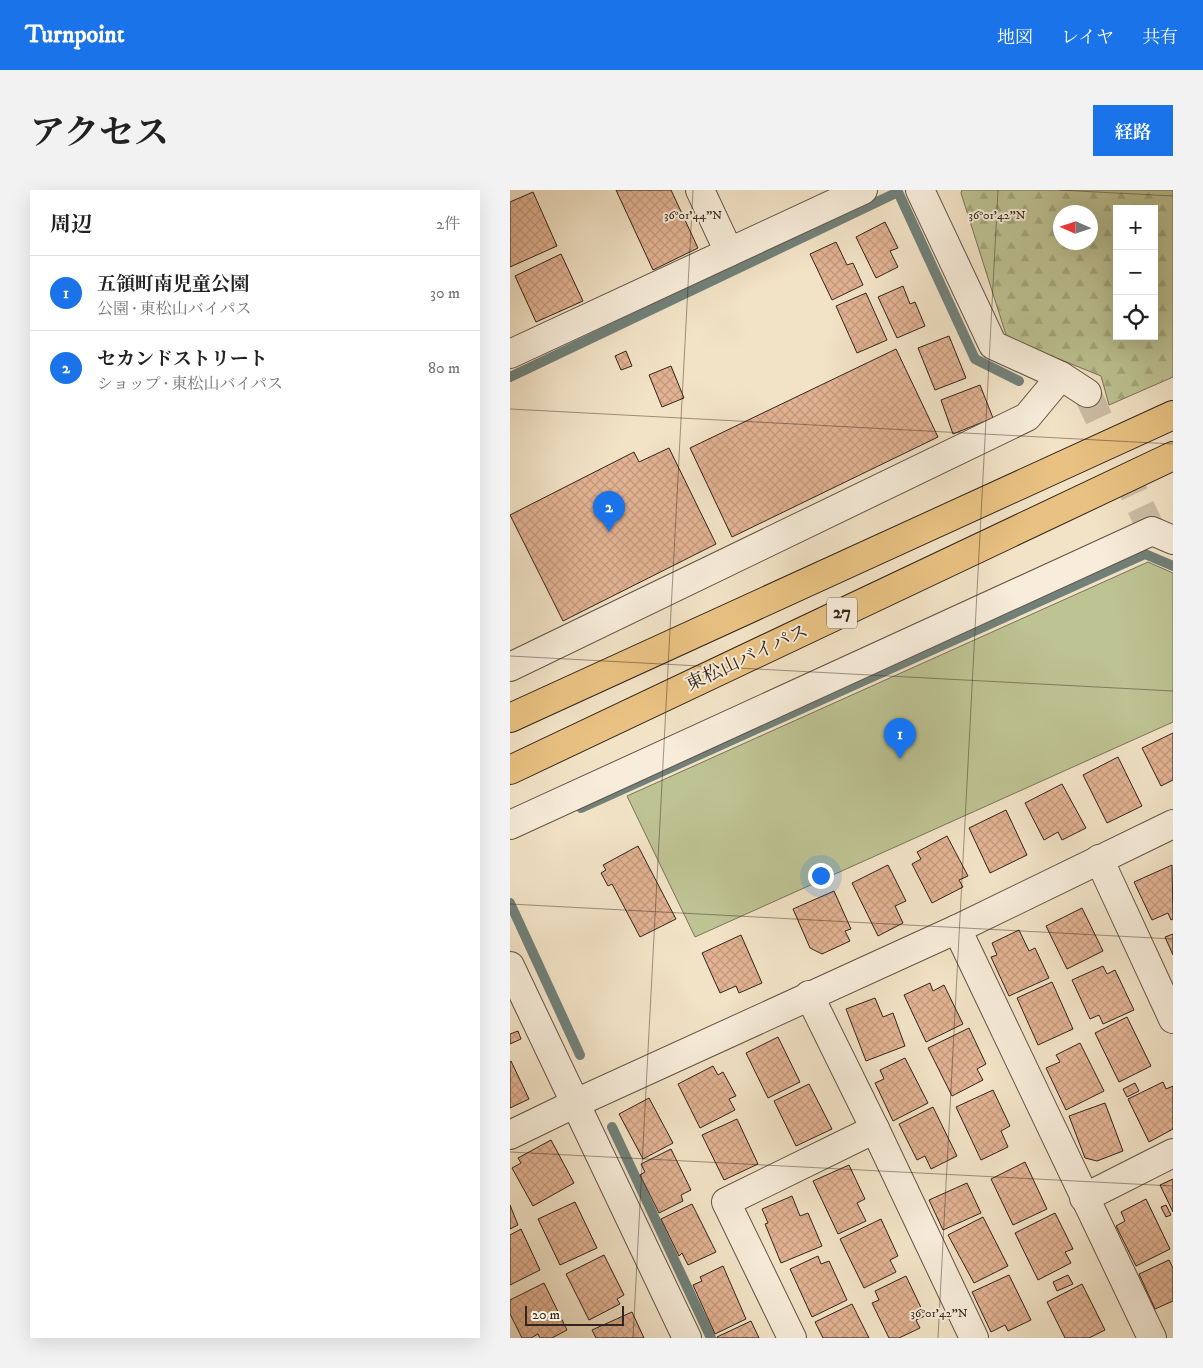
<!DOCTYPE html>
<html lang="ja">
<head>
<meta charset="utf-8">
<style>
  :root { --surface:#fff; --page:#f2f2f2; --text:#222; --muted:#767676; --line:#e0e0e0; --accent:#1a73e8 }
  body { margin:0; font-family:"IM FELL DW Pica","Noto Serif JP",serif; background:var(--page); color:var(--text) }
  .controls { position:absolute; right:15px; top:15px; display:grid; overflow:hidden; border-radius:0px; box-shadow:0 5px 20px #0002 }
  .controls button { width:45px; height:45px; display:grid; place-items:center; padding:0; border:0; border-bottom:1px solid var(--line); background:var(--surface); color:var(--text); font:25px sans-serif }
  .compass { position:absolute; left:543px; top:15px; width:45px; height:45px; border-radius:50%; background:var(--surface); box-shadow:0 5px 20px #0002; rotate:273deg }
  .scale { position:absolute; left:15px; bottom:12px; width:99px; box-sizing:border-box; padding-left:5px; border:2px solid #32251d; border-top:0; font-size:14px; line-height:18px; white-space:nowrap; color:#32251d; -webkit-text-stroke:4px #f7edda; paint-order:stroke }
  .you { position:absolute; left:310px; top:685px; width:18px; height:18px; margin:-12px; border:4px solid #fff; border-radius:50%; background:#1a73e8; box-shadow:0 0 0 8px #1a73e833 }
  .badge { display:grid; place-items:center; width:32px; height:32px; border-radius:50%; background:var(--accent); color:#fff; font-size:16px; font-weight:700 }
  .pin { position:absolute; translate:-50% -41px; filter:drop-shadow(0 1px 2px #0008) }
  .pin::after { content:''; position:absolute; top:26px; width:18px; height:15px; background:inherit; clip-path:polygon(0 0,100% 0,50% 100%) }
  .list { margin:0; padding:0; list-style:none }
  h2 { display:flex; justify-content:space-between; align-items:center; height:65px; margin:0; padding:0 20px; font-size:21px }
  h2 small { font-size:16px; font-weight:400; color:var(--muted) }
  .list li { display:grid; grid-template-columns:32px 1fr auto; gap:15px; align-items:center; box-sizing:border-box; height:75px; padding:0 20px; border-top:1px solid var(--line) }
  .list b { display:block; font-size:19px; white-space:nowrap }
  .list p { margin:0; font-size:16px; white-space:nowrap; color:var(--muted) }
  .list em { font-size:16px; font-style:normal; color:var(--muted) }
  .icon { flex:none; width:28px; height:28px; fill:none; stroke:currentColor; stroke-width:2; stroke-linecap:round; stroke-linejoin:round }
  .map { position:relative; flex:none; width:663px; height:1148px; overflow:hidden; border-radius:0px }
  header { display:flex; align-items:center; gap:30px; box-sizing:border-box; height:70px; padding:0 25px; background:var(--accent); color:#fff }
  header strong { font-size:24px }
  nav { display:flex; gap:28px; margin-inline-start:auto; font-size:18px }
  .intro { display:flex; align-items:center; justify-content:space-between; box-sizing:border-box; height:120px; padding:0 30px }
  h1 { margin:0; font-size:35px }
  .button { padding:12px 22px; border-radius:0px; background:var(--accent); color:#fff; font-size:18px; font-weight:700 }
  main { display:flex; gap:30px; padding:0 30px }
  aside { flex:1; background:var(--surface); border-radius:0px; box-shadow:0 5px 20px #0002 }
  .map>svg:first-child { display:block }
  .green { fill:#bec393; stroke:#787458 }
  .forest { fill:url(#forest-firs); stroke:#787458; fill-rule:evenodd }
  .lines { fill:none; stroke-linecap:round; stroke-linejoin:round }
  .stream { stroke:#718179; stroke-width:10 }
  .building { fill:url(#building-cross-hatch); stroke:#32251d }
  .street-tunnel { stroke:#ccbda4; stroke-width:28; stroke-dasharray:28 14; stroke-linecap:butt }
  .street-casing { stroke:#625447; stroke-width:30 }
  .primary-casing { stroke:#32251d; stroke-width:30 }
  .street { stroke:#f7edda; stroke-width:28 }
  .primary { stroke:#e9c283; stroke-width:28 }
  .ticks { fill:none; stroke:#32251d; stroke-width:1; stroke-opacity:0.45 }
  .labels { text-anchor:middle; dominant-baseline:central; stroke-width:4; stroke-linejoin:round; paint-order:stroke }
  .shield { fill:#f7edda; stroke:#6d6156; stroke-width:1 }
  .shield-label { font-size:18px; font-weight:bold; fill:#32251d }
  .street-label { font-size:19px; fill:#32251d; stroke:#f7edda }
  .ticks-label { font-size:12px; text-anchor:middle; fill:#32251d; stroke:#f7edda; stroke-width:4; stroke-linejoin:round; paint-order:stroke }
</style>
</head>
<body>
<header>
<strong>Turnpoint</strong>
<nav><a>地図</a><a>レイヤ</a><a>共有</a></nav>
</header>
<div class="intro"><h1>アクセス</h1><a class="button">経路</a></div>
<main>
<aside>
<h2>周辺<small>2件</small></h2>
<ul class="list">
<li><span class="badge">1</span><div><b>五領町南児童公園</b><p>公園 · 東松山バイパス</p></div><em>30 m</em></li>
<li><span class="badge">2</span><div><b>セカンドストリート</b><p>ショップ · 東松山バイパス</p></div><em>80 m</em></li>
</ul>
</aside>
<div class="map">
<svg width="663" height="1148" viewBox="0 0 663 1148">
  <defs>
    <pattern id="forest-firs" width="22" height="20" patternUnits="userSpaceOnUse" patternTransform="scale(1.25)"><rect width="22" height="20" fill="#bec393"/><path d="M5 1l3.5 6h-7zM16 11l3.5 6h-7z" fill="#a4a77e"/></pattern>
    <pattern id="building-cross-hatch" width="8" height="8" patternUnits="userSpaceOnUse" patternTransform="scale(1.25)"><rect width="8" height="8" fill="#e2b292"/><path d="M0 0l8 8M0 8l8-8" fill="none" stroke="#c2997d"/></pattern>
  </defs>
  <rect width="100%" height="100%" fill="#f2e3c6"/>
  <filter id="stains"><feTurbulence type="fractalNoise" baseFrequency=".004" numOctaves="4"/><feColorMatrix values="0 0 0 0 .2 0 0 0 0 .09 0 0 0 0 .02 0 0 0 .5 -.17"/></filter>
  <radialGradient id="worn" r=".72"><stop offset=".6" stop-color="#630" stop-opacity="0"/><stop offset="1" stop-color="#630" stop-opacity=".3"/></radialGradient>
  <!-- green -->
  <path class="green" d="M638,372L663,383V532L185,747L117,606Z"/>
  <!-- forest -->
  <path class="forest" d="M452,0H663V187L599,215L591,186L497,148L451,3ZM607,19H644V146H607ZM550,22H580V52H550Z"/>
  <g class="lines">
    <!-- stream -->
    <g class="stream">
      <path d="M0,187L388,2L465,169L509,191"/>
      <path d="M71,618L635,364L663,376"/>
      <path d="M0,713L70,865"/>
      <path d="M102,937L201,1148"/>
    </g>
  </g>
  <!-- building -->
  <g class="building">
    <path d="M106,0H161L188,58L143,80Z"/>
    <path d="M23,2L47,56L0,77V12Z"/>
    <path d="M375,32L388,58L380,61L388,77L366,88L346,47Z"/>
    <path d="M326,52L337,75L343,73L353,95L322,110L300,64Z"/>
    <path d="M51,64L73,111L26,132L5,86Z"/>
    <path d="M393,96L400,114L405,112L415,136L387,148L368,107Z"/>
    <path d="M356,103L377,150L347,163L326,116Z"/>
    <path d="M439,146L456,188L425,200L408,158Z"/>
    <path d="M386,159L428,247L222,347L180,258Z"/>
    <path d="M116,161L122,176L111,180L105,166Z"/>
    <path d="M161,176L174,208L152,217L139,185Z"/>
    <path d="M470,195L483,228L443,244L431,210Z"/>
    <path d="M159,258L206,354L53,431L0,325L124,262L129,272Z"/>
    <path d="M663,543V590L651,596L632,558Z"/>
    <path d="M608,567L632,616L597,633L573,585Z"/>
    <path d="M552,594L576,638L552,650L548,642L534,650L515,613Z"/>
    <path d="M496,620L517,665L480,683L459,638Z"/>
    <path d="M437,646L458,686L449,690L453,697L422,713L402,674L411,669L407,662Z"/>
    <path d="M128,656L166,729L130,747L102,694L98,696L91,683L96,680L93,675Z"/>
    <path d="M378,675L396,711L385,716L393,733L368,746L342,693Z"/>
    <path d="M662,675L663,729L661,730L658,723L642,730L624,692Z"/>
    <path d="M324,701L341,739L335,741L340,751L312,764L300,758L283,719Z"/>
    <path d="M572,718L593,761L557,779L536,736Z"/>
    <path d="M509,740L519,761L525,758L539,788L499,806L481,767L487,765L482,753Z"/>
    <path d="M663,744V765L655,747Z"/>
    <path d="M231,745L252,793L229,803L226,796L210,803L192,763Z"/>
    <path d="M593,776L597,784L605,780L624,820L593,834L589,825L580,829L562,790Z"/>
    <path d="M542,792L563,839L528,855L507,808Z"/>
    <path d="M420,793L423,801L434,795L453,834L416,852L394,805Z"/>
    <path d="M365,808L373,827L383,823L395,856L356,871L336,819Z"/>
    <path d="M617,827L641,876L609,892L585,843Z"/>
    <path d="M459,838L476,874L467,879L473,890L442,906L418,858Z"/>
    <path d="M8,841L11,849L0,854V844Z"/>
    <path d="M268,847L290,892L258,908L236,863Z"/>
    <path d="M570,853L594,901L556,920L536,878L550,872L546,865Z"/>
    <path d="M395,868L418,913L383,931L365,893L374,889L370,880Z"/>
    <path d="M1,871L19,909L0,918V872Z"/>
    <path d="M203,876L208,885L213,882L226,906L219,909L225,920L190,938L168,894Z"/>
    <path d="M653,892L656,899L663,896V939L639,952L618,909Z"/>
    <path d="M625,893L629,901L617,907L613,899Z"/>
    <path d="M299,894L322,939L286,956L264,911Z"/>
    <path d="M483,900L500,936L491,941L498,957L471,970L446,917Z"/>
    <path d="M139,908L163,953L133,969L109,924Z"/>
    <path d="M595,913L613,961L587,971L575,968L559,926Z"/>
    <path d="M423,917L447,966L421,979L415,966L407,970L389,934Z"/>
    <path d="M227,929L248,974L214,990L192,945Z"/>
    <path d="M41,950L64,993L23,1016L2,978L11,973L8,968Z"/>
    <path d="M161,959L181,1000L171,1005L173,1011L149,1023L130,985L135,982L131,974Z"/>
    <path d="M515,972L537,1019L503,1035L481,989Z"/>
    <path d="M339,975L355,1009L347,1013L356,1031L328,1044L303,991Z"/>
    <path d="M663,989V1022L650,995Z"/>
    <path d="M457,993L471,1023L433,1040L419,1010Z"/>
    <path d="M282,1006L290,1026L298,1023L312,1056L271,1073L255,1034L258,1033L252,1019Z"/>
    <path d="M636,1009L660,1059L626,1076L606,1036L615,1031L611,1022Z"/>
    <path d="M65,1012L87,1058L50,1075L28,1029Z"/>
    <path d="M182,1014L206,1062L178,1075L172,1063L169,1066L151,1029Z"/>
    <path d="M0,1015L8,1035L0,1039Z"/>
    <path d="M656,1015L661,1025L656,1027L651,1017Z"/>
    <path d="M545,1023L563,1059L555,1062L561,1073L528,1090L505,1043Z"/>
    <path d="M473,1027L498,1076L464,1093L438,1045Z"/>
    <path d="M371,1029L388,1066L380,1070L386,1082L354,1098L330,1049Z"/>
    <path d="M11,1039L30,1080L0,1095V1045Z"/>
    <path d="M94,1065L114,1105L107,1109L110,1114L79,1130L56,1084Z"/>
    <path d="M308,1066L311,1074L319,1071L337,1110L302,1127L280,1079Z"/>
    <path d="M659,1070L663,1078V1111L645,1119L629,1084Z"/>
    <path d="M213,1076L236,1129L205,1144L183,1095L192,1091L190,1087Z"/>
    <path d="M499,1085L521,1130L498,1141L495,1135L481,1142L462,1102Z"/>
    <path d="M558,1085L563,1094L547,1101L543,1092Z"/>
    <path d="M396,1086L415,1126L406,1130L410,1138L389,1148H379L362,1113L369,1110L365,1101Z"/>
    <path d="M34,1093L57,1140L42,1148H30L28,1144L21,1148H12L0,1124V1110Z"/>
    <path d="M572,1094L595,1140L579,1148H555L537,1112Z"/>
    <path d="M342,1114L359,1148H313L305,1132Z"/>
    <path d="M122,1122L134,1148H86L82,1140Z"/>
    <path d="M241,1131L249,1148H207V1147Z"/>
  </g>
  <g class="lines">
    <!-- street-tunnel -->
    <path class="street-tunnel" d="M577,203L642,341"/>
    <defs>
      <g id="street">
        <path d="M190,0L219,62"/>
        <path d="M410,0L483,155L551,186L577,203"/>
        <path d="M0,164L353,0"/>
        <path d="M0,477L517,227L551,186"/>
        <path d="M0,635L642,341L663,350"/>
        <path d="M589,669L663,829"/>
        <path d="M447,739L642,1148"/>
        <path d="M0,776L177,1148"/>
        <path d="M299,805L365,939L464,1148"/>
        <path d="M0,945L66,913L447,739L663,634"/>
        <path d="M574,1008L663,963"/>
        <path d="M282,1148L216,1012L365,939"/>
      </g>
      <g id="primary">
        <path d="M0,528L663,225"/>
        <path d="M0,580L663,266"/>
      </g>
    </defs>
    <!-- street casing -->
    <use href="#street" class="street-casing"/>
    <!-- primary casing -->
    <use href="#primary" class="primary-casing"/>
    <!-- street -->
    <use href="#street" class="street"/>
    <!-- primary -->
    <use href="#primary" class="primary"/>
  </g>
  <!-- ticks -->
  <path class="ticks" d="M549,0L663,6M0,219L663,254M0,466L663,501M0,714L663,749M0,962L663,996M123,1148L183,0M428,1148L488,0"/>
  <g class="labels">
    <!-- shield labels -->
    <rect class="shield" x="317" y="407.5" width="30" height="31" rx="4"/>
    <g class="shield-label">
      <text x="332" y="423">27</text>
    </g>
    <!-- street labels -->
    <g class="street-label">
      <text transform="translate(237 468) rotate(-25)">東松山バイパス</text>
    </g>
  </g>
  <g class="ticks-label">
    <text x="183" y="29">36°01'44"N</text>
    <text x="487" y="29">36°01'42"N</text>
    <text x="429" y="1127">36°01'42"N</text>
  </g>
  <rect width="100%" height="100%" filter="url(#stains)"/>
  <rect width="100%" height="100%" fill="url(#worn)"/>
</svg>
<div class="controls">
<button>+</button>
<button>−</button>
<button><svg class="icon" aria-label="locate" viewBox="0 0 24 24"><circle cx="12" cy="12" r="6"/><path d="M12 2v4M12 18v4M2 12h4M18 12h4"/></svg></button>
</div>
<svg class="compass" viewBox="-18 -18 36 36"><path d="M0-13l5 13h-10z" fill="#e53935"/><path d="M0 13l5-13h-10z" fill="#767676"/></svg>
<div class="scale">20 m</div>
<div class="you"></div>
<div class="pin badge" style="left:390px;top:569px">1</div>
<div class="pin badge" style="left:99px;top:342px">2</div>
</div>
</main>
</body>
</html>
